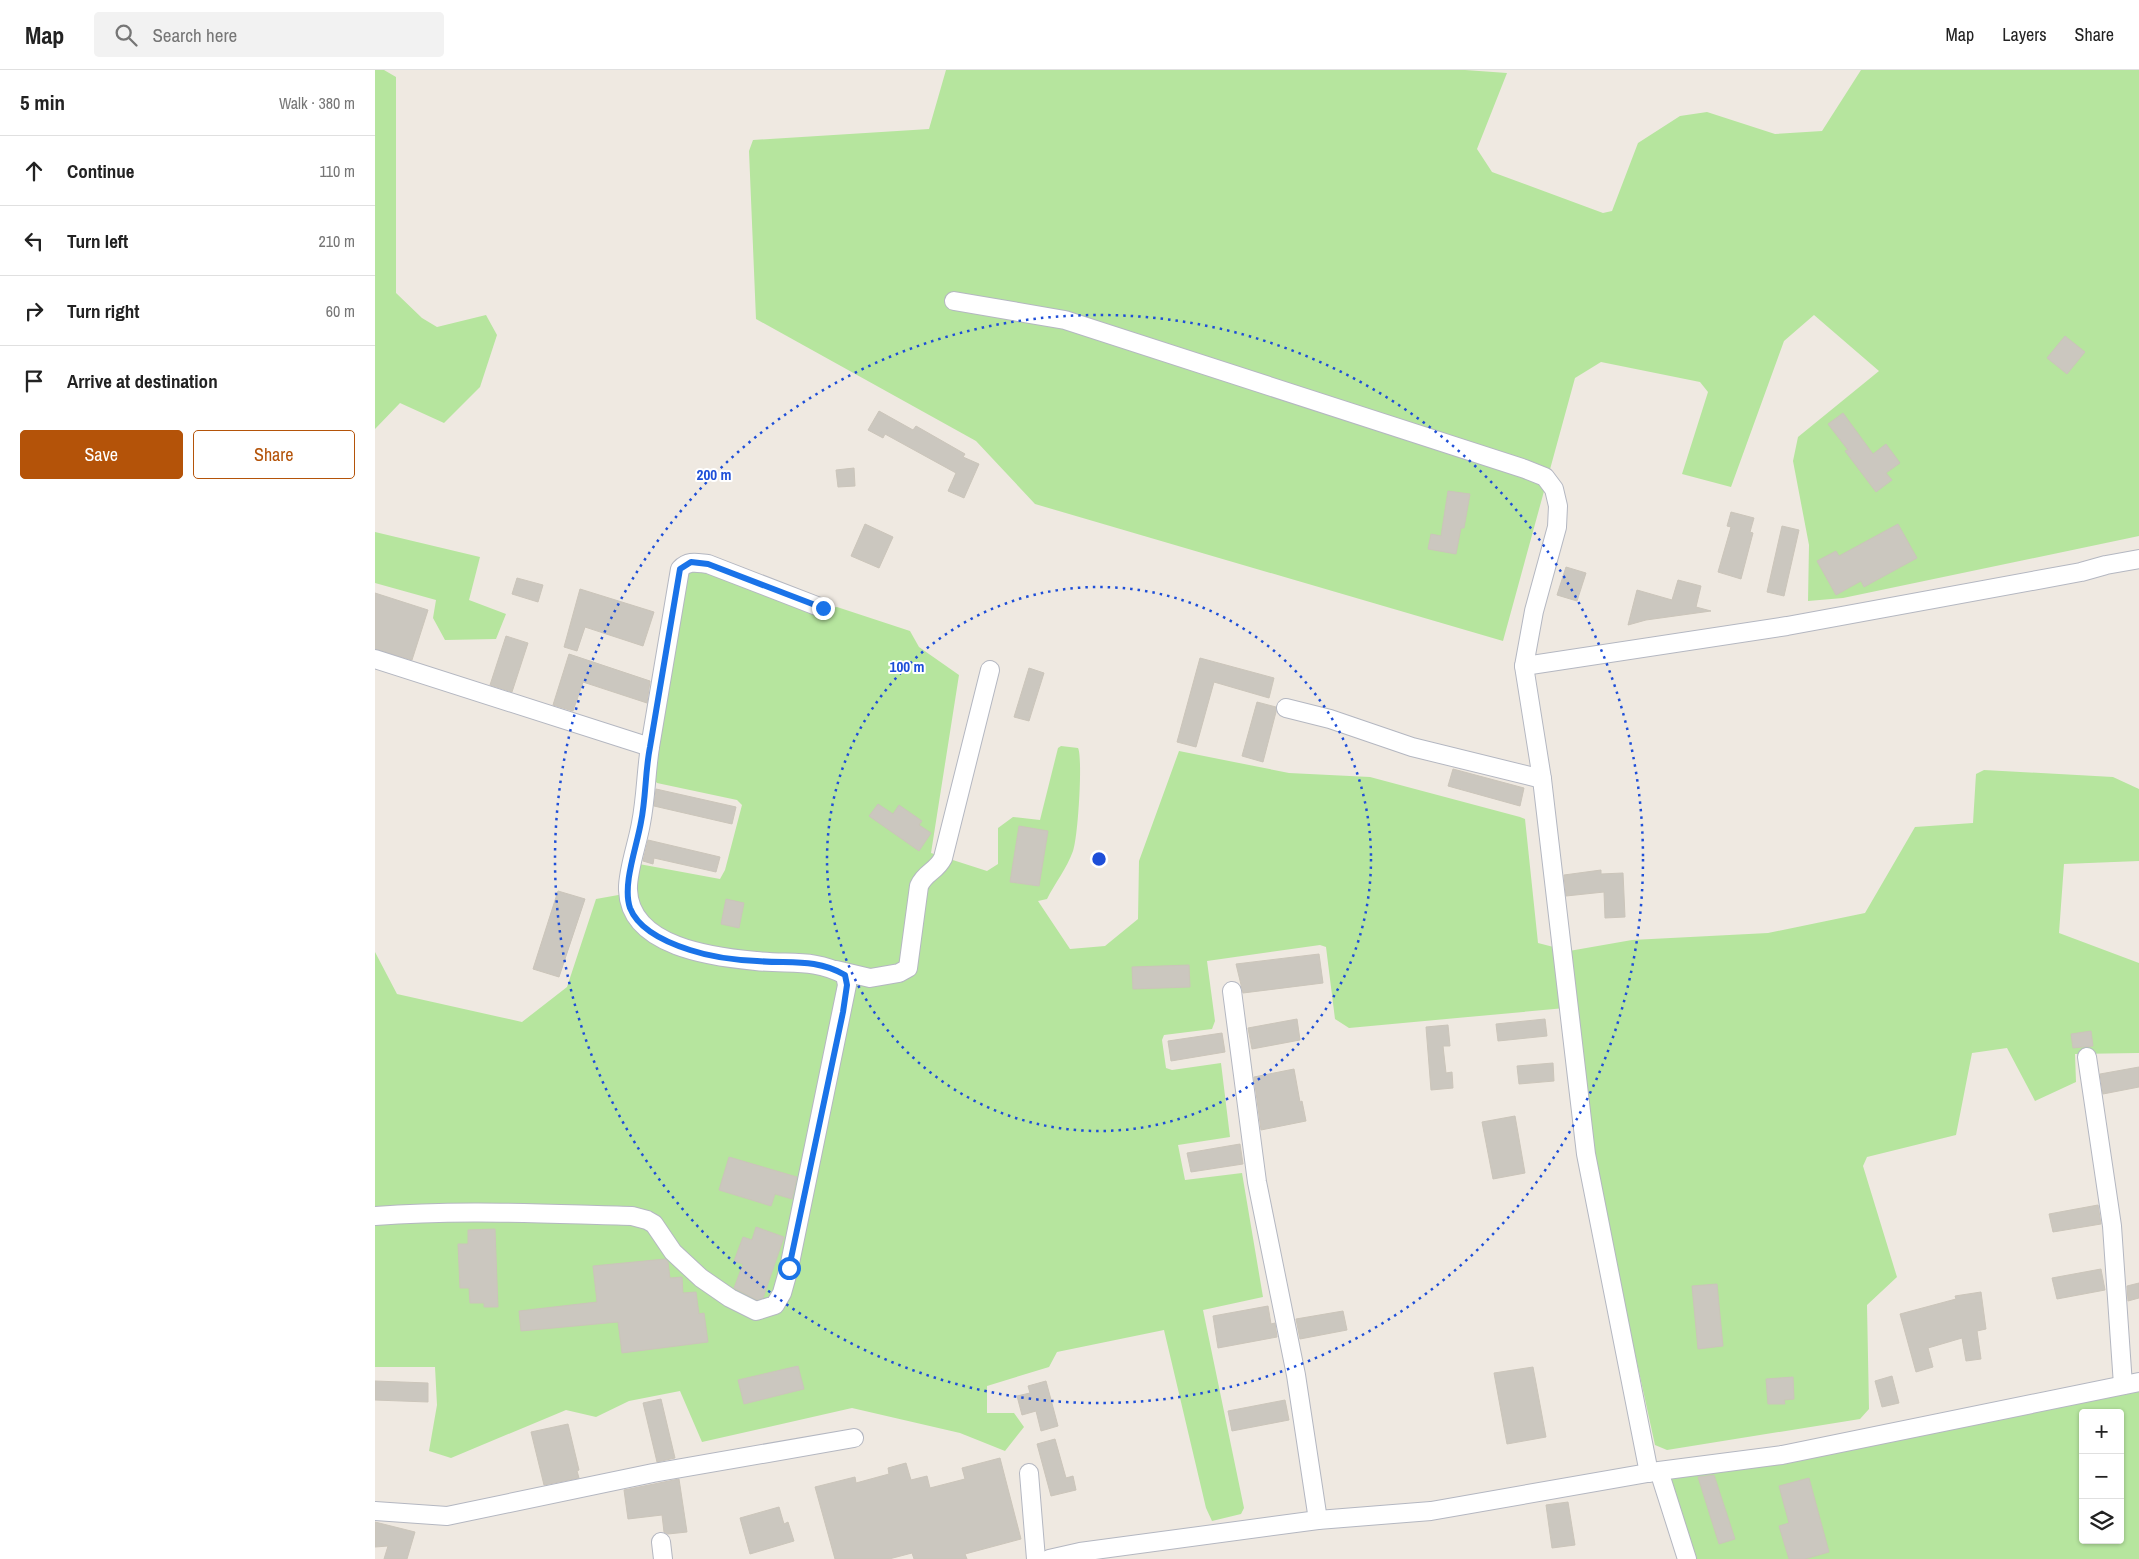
<!DOCTYPE html>
<html lang="en">
<head>
<meta charset="utf-8">
<style>
  :root { --surface:#fff; --page:#f2f2f2; --text:#222; --muted:#767676; --line:#e0e0e0; --accent:#b45309 }
  body { margin:0; font-family:"Archivo Narrow",sans-serif; background:var(--page); color:var(--text) }
  .controls { position:absolute; right:15px; bottom:15px; display:grid; overflow:hidden; border-radius:5px; box-shadow:0 1px 4px #0004 }
  .controls button { width:45px; height:45px; display:grid; place-items:center; padding:0; border:0; border-bottom:1px solid var(--line); background:var(--surface); color:var(--text); font:25px sans-serif }
  .stop { position:absolute; width:15px; height:15px; margin:-11px; border:4px solid #1a73e8; border-radius:50%; background:#fff }
  .stop.end { background:#1a73e8; border-color:#fff; box-shadow:0 1px 5px #0008 }
  .list { margin:0; padding:0; list-style:none }
  h2 { display:flex; justify-content:space-between; align-items:center; height:65px; margin:0; padding:0 20px; font-size:21px }
  h2 small { font-size:16px; font-weight:400; color:var(--muted) }
  .list li { display:grid; grid-template-columns:32px 1fr auto; gap:15px; align-items:center; box-sizing:border-box; height:70px; padding:0 20px; border-top:1px solid var(--line) }
  .list b { display:block; font-size:19px; white-space:nowrap }
  .list em { font-size:16px; font-style:normal; color:var(--muted) }
  .actions { display:flex; gap:10px; padding:15px 20px }
  .actions a { flex:1; padding:11px 0; border:1px solid var(--accent); border-radius:5px; text-align:center; font-size:18px; color:var(--accent) }
  .actions .main { background:var(--accent); color:#fff }
  .icon { flex:none; width:28px; height:28px; fill:none; stroke:currentColor; stroke-width:2; stroke-linecap:round; stroke-linejoin:round }
  .map { position:relative; flex:none; width:1764px; height:1489px; overflow:hidden }
  header { display:flex; align-items:center; gap:30px; box-sizing:border-box; height:70px; padding:0 25px; background:var(--surface); border-bottom:1px solid var(--line) }
  header strong { font-size:24px }
  nav { display:flex; gap:28px; margin-inline-start:auto; font-size:18px }
  .search { width:350px; height:45px; background:var(--page); display:flex; align-items:center; gap:12px; box-sizing:border-box; padding:0 18px; border-radius:5px; color:var(--muted); font-size:19px }
  main { display:flex }
  aside { flex:1; background:var(--surface) }
  .map>svg:first-child { display:block }
  .green { fill:#b6e59e; fill-rule:evenodd }
  .building { fill:#cbc7bf; stroke:#cbc5ba }
  .lines { fill:none; stroke-linecap:round; stroke-linejoin:round }
  .minor-casing { stroke:#b4b7c1; stroke-width:20 }
  .minor { stroke:#fff; stroke-width:18 }
  .route { stroke:#1a73e8; stroke-width:6 }
  .ring { fill:none; stroke:#1d4ed8; stroke-width:2.5; stroke-dasharray:2.5 5 }
  .centre { fill:#1d4ed8; stroke:#fff; stroke-width:2.5 }
  .ring-label { font-size:15px; text-anchor:middle; font-weight:bold; fill:#1d4ed8; stroke:#fff; stroke-width:4; stroke-linejoin:round; paint-order:stroke }
</style>
</head>
<body>
<header>
<strong>Map</strong>
<div class="search"><svg class="icon" aria-label="search" viewBox="0 0 24 24"><circle cx="10" cy="10" r="6"/><path d="M15 15l6 6"/></svg>Search here</div>
<nav><a>Map</a><a>Layers</a><a>Share</a></nav>
</header>
<main>
<aside>
<h2>5 min<small>Walk · 380 m</small></h2>
<ul class="list">
<li><svg class="icon" aria-label="ahead" viewBox="0 0 24 24"><path d="M12 20V5M6 11l6-6 6 6"/></svg><div><b>Continue</b></div><em>110 m</em></li>
<li><svg class="icon" aria-label="left" viewBox="0 0 24 24"><path d="M17 20v-9H6M10 6l-5 5 5 5"/></svg><div><b>Turn left</b></div><em>210 m</em></li>
<li><svg class="icon" aria-label="right" viewBox="0 0 24 24"><path d="M7 20v-9h11M14 6l5 5-5 5"/></svg><div><b>Turn right</b></div><em>60 m</em></li>
<li><svg class="icon" aria-label="arrive" viewBox="0 0 24 24"><path d="M6 21V4h12l-3 4 3 4H6"/></svg><div><b>Arrive at destination</b></div></li>
</ul>
<div class="actions"><a class="main">Save</a><a>Share</a></div>
</aside>
<div class="map">
<svg width="1764" height="1489" viewBox="0 0 1764 1489">
  <rect width="100%" height="100%" fill="#efe9e1"/>
  <!-- green -->
  <g class="green">
    <path d="M0,0H9L21,7V223L47,248L62,257L111,245L122,265L105,317L69,353L25,333L0,359Z"/>
    <path d="M571,0H1090L1132,3L1102,79L1117,102L1228,143L1237,141L1263,73L1305,46L1332,42L1400,64L1447,61L1486,0H1764V466L1468,528L1433,531L1434,475L1418,391L1423,367L1504,301L1439,245L1409,271L1356,417L1307,404L1333,322L1325,312L1226,292L1200,308L1128,571L660,434L601,371L381,249L374,81L378,70L554,59Z"/>
    <path d="M0,462L105,487L94,530L131,544L121,569L70,570L58,548L61,530L0,513Z"/>
    <path d="M315,496L447,540L462,537L535,561L544,577L584,605L556,783L612,801L623,794V758L638,747L665,750L683,678L686,676L703,678C708,687 703,769 698,781C692,798 680,813 672,829L663,831L695,879L730,876L763,849L764,791L804,681L914,703L995,707L1145,747L1150,749L1163,873L1194,881L1257,870L1393,863L1490,843L1540,757L1598,753L1601,704L1609,700L1738,707L1764,719V791L1689,794L1684,863L1764,893V983L1700,984L1701,1012L1660,1031L1632,978L1597,983L1581,1065L1492,1087L1488,1096L1522,1207L1492,1235L1494,1339L1485,1349L1292,1380L1280,1375L1216,1082L1201,937L974,958L960,949L951,877L945,875L832,891L840,951L837,959L789,965L787,970L791,998L797,1000L846,993L855,1067L803,1075L810,1110L867,1103L888,1227L828,1240L869,1438L866,1444L837,1451L831,1438L789,1260L682,1282L674,1297L612,1316V1343H639L649,1357L630,1381L585,1363L477,1338L327,1372L305,1321L254,1331L221,1347L191,1340L76,1388L54,1381L62,1335L60,1297H0V882L22,924L147,952L192,917L221,829L260,822L264,794L345,809L350,800L367,735L362,730L282,713L276,706L309,503Z"/>
    <path d="M1764,1316V1489H1316L1290,1404ZM1708,1343H1745V1470H1708Z"/>
  </g>
  <!-- building -->
  <g class="building">
    <path d="M1690,266L1710,282L1692,304L1672,288Z"/>
    <path d="M504,341L538,360L541,356L590,384L588,387L604,394L589,428L573,421L581,403L510,364L508,368L493,360Z"/>
    <path d="M1468,343L1498,384L1511,374L1525,393L1511,403L1517,410L1501,422L1470,381L1473,380L1453,354Z"/>
    <path d="M479,398L480,416L463,417L461,400Z"/>
    <path d="M1073,421L1095,424L1089,458H1086L1081,484L1053,479L1056,464L1066,466Z"/>
    <path d="M1356,442L1379,448L1375,462L1378,463L1366,509L1343,502L1356,457L1352,456Z"/>
    <path d="M490,454L518,467L504,498L476,486Z"/>
    <path d="M1523,454L1542,488L1489,517L1486,511L1461,525L1442,491L1461,481L1464,486Z"/>
    <path d="M1407,456L1424,460L1409,526L1392,522Z"/>
    <path d="M1191,497L1211,503L1202,531L1182,525Z"/>
    <path d="M142,508L168,515L163,532L137,524Z"/>
    <path d="M1303,510L1326,516L1321,537L1336,541L1271,550L1253,555L1262,520L1297,530Z"/>
    <path d="M205,519L279,542L268,576L210,557L202,581L189,577Z"/>
    <path d="M0,523L53,540L37,590L0,579Z"/>
    <path d="M131,566L153,573L137,622L115,615Z"/>
    <path d="M194,584L275,611L272,633L208,612L198,641L178,635Z"/>
    <path d="M825,588L899,608L894,628L839,612L821,677L802,672Z"/>
    <path d="M654,598L669,603L654,651L639,647Z"/>
    <path d="M882,632L901,637V642L888,692L867,686Z"/>
    <path d="M1078,699L1149,718L1145,736L1073,716Z"/>
    <path d="M281,719L361,737L357,754L279,736Z"/>
    <path d="M503,734L518,744L524,735L547,751L544,755L556,763L544,781L494,746Z"/>
    <path d="M644,756L673,761L664,816L635,812Z"/>
    <path d="M273,770L345,787L341,802L279,788L278,794L268,791Z"/>
    <path d="M1226,800V804L1248,803L1250,847L1230,848L1229,822L1191,826L1189,805Z"/>
    <path d="M183,821L210,829L184,907L158,899Z"/>
    <path d="M351,829L369,833L364,858L346,854Z"/>
    <path d="M944,884L948,913L868,923L861,894Z"/>
    <path d="M814,895L815,917L758,919L757,897Z"/>
    <path d="M922,949L925,970L877,979L873,958Z"/>
    <path d="M1170,949L1172,966L1123,971L1121,954Z"/>
    <path d="M1073,955L1075,976H1068L1071,1003L1077,1002L1078,1018L1056,1020L1051,957Z"/>
    <path d="M1716,961L1718,976L1698,978L1696,964Z"/>
    <path d="M847,963L850,982L796,991L793,971Z"/>
    <path d="M1178,993L1179,1011L1144,1014L1142,996Z"/>
    <path d="M1764,997V1017L1728,1024L1725,1004Z"/>
    <path d="M919,999L925,1032L927,1031L931,1051L886,1060L879,1007Z"/>
    <path d="M1140,1046L1150,1103L1118,1109L1107,1052Z"/>
    <path d="M865,1074L868,1094L816,1102L812,1083Z"/>
    <path d="M354,1087L422,1107L417,1129L400,1124L396,1136L344,1120Z"/>
    <path d="M1723,1135L1726,1154L1678,1162L1674,1144Z"/>
    <path d="M381,1157L409,1167L388,1228L382,1230L359,1218L368,1194L359,1191L368,1167L377,1170Z"/>
    <path d="M120,1159L123,1237H109V1233H95L94,1218H85L83,1174H93V1160Z"/>
    <path d="M290,1189L293,1192L295,1208L307,1207L308,1223L321,1222L324,1244L329,1243L333,1272L247,1283L243,1252L146,1261L144,1241L222,1232L218,1196Z"/>
    <path d="M1726,1199L1730,1220L1682,1229L1677,1208Z"/>
    <path d="M1764,1213V1228L1753,1231L1752,1216Z"/>
    <path d="M1342,1214L1348,1276L1323,1279L1317,1216Z"/>
    <path d="M1606,1222L1611,1259L1602,1261L1606,1289L1591,1291L1587,1268L1553,1278L1558,1297L1541,1302L1525,1244L1581,1229L1580,1226Z"/>
    <path d="M893,1236L896,1254L900,1253L902,1267L843,1278L838,1246Z"/>
    <path d="M968,1241L972,1260L925,1269L921,1249Z"/>
    <path d="M423,1296L429,1319L369,1334L363,1310Z"/>
    <path d="M1158,1297L1171,1367L1132,1374L1119,1303Z"/>
    <path d="M1517,1306L1524,1333L1507,1337L1500,1311Z"/>
    <path d="M1418,1307L1419,1329L1409,1330L1410,1334H1393L1391,1309Z"/>
    <path d="M0,1311L53,1313V1332L0,1330Z"/>
    <path d="M671,1311L683,1356L666,1361L661,1341L647,1345L642,1326L655,1323L653,1316Z"/>
    <path d="M286,1329L300,1388L282,1392L268,1333Z"/>
    <path d="M910,1330L914,1350L857,1361L853,1341Z"/>
    <path d="M193,1354L204,1400L202,1401L204,1408L169,1415L156,1362Z"/>
    <path d="M680,1369L691,1408L698,1406L701,1420L676,1426L662,1374Z"/>
    <path d="M625,1388L646,1469L590,1484L592,1489H539L537,1483L514,1489H460L440,1417L480,1407L481,1413L514,1404L513,1398L531,1393L536,1410L552,1406L555,1418L590,1409L587,1398Z"/>
    <path d="M1339,1405L1360,1469L1344,1474L1323,1407Z"/>
    <path d="M1434,1408L1454,1482L1430,1489H1414L1404,1456L1414,1453L1404,1416Z"/>
    <path d="M304,1409L312,1462L293,1464L289,1462L287,1445L253,1449L249,1420Z"/>
    <path d="M1193,1432L1200,1475L1177,1478L1171,1435Z"/>
    <path d="M404,1437L409,1454L413,1452L419,1471L375,1484L365,1448Z"/>
    <path d="M0,1452L40,1462L32,1489H9L13,1476L0,1477Z"/>
  </g>
  <g class="lines">
    <defs>
      <g id="minor">
        <path d="M579,231L690,250L1150,399L1170,407L1179,419L1183,436L1182,457L1159,541L1149,596L1167,709L1211,1084L1274,1403"/>
        <path d="M0,589L275,677C271,702 271,728 266,753C263,772 252,802 253,820C255,877 338,887 381,891C415,895 438,888 470,905L472,915L414,1198L407,1223L400,1235L381,1241L355,1228L326,1208L298,1182L279,1154L272,1150L257,1146C172,1144 86,1139 0,1146"/>
        <path d="M1149,596L1412,556L1706,502L1731,495L1764,489"/>
        <path d="M911,638L955,649L1037,677L1167,709"/>
        <path d="M275,677L305,499C314,490 322,493 333,494L447,538"/>
        <path d="M461,900L495,908L524,903L533,898L544,816C550,802 561,802 568,788L615,600"/>
        <path d="M857,921L882,1112L921,1305L943,1450"/>
        <path d="M1712,987L1737,1156L1748,1315"/>
        <path d="M1284,1401L1312,1489"/>
        <path d="M654,1403L661,1489"/>
        <path d="M0,1441L72,1446L278,1403L479,1368"/>
        <path d="M286,1472L288,1489"/>
        <path d="M674,1489L705,1482L943,1450L1056,1441L1284,1401L1407,1385L1764,1312"/>
      </g>
    </defs>
    <!-- minor casing -->
    <use href="#minor" class="minor-casing"/>
    <!-- minor -->
    <use href="#minor" class="minor"/>
  </g>
  <g class="lines">
    <!-- route -->
    <path class="route" d="M414,1198L468,942L472,915L470,905C440,888 415,894 382,891C360,890 336,887 315,880C293,873 264,861 255,838C247,815 262,776 266,752C271,728 270,702 275,677C285,618 295,558 305,499L316,492L333,494L448,538"/>
  </g>
  <!-- distance rings -->
  <g class="ring">
    <circle cx="724" cy="789" r="272"/>
    <circle cx="724" cy="789" r="544"/>
  </g>
  <circle cx="724" cy="789" r="8" class="centre"/>
  <g class="ring-label">
    <text x="339" y="410">200 m</text>
    <text x="532" y="602">100 m</text>
  </g>
</svg>
<div class="controls">
<button>+</button>
<button>−</button>
<button><svg class="icon" aria-label="layers" viewBox="0 0 24 24"><path d="M12 4l9 5-9 5-9-5zM3 14l9 5 9-5"/></svg></button>
</div>
<div class="stop" style="left:414px;top:1198px"></div>
<div class="stop end" style="left:448px;top:538px"></div>
</div>
</main>
</body>
</html>
